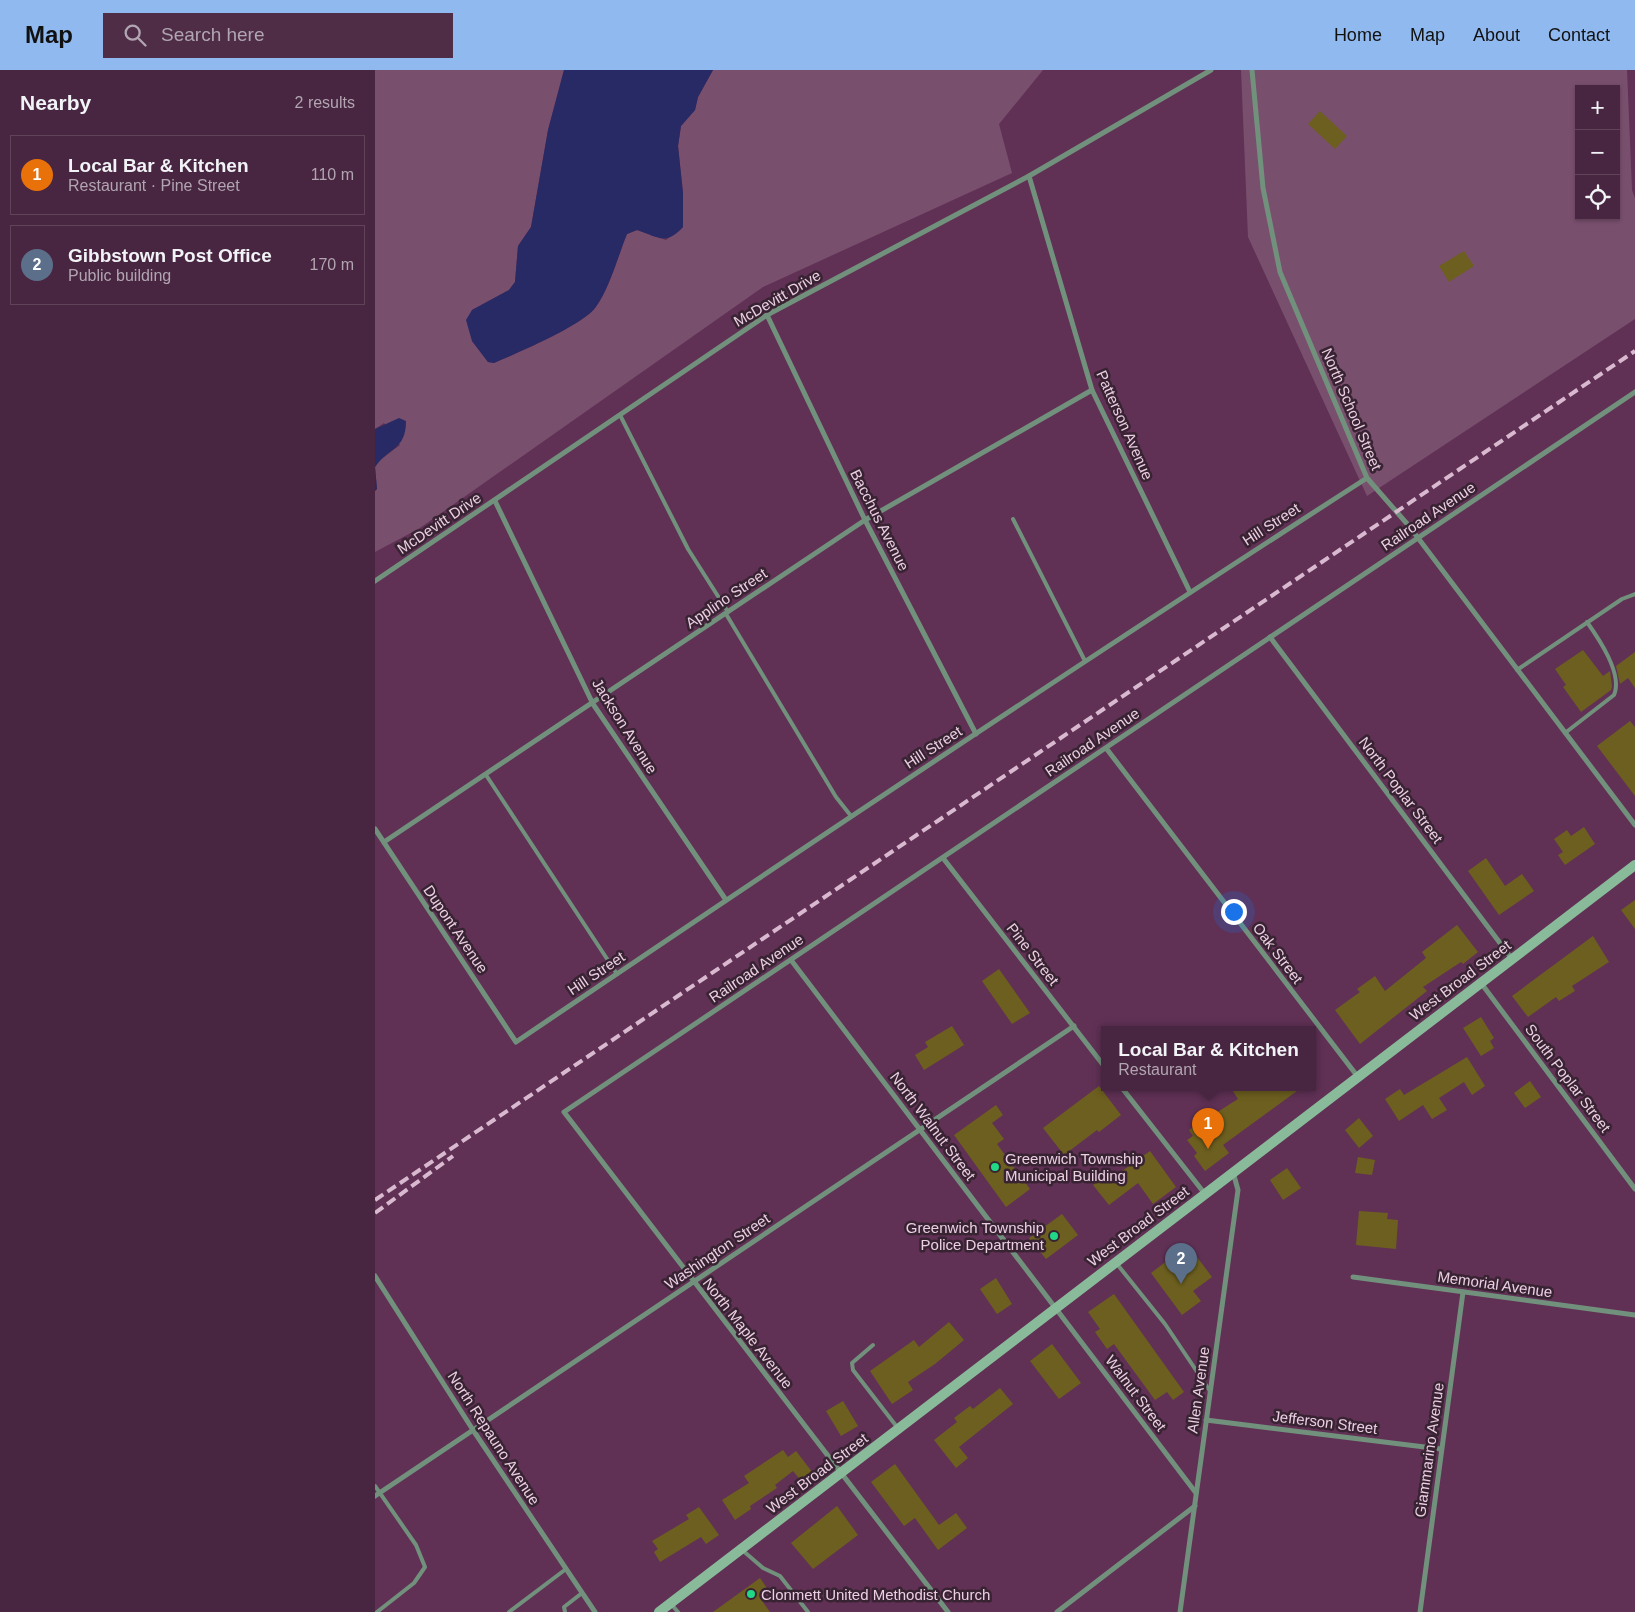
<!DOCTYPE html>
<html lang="en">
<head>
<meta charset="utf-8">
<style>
  :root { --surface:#482540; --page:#4f2d47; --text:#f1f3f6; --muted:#b1a5b1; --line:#604259; --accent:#90b9f0 }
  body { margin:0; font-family:Arial,sans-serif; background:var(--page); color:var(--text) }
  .controls { position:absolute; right:15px; top:15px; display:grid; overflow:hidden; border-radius:0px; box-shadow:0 1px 4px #0004 }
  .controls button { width:45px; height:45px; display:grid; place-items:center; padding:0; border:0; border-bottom:1px solid var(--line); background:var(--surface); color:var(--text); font:25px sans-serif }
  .you { position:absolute; left:858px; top:841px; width:18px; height:18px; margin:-12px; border:4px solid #fff; border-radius:50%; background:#1a73e8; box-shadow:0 0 0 8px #1a73e833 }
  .badge { display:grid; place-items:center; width:32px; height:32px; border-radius:50%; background:var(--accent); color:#fff; font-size:16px; font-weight:700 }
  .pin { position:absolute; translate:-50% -41px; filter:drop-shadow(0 1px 2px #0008) }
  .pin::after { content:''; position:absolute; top:26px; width:18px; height:15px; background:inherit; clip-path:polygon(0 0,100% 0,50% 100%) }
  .popup { position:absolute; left:726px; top:956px; width:215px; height:65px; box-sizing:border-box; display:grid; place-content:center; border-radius:0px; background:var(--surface); filter:drop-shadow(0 1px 4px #0005); font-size:16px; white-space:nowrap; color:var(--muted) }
  .popup b { font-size:19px; color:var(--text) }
  .popup::after { content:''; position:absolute; left:50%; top:100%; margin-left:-10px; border:10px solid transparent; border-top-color:var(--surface) }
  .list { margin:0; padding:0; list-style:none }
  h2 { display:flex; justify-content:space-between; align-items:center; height:65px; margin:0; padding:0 20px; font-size:21px }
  h2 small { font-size:16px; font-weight:400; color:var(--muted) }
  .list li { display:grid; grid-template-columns:32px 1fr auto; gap:15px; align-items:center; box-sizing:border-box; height:80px; margin:0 10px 10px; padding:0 10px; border:1px solid var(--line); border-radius:0px }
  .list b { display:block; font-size:19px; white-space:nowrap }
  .list p { margin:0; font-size:16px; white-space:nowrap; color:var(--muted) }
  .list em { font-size:16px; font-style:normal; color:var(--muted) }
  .icon { flex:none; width:28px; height:28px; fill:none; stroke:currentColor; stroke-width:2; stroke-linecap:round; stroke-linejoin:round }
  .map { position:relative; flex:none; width:1260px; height:1542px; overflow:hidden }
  header { display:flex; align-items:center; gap:30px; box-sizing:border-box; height:70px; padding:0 25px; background:var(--accent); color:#111 }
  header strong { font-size:24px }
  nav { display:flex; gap:28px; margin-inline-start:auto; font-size:18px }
  .search { width:350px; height:45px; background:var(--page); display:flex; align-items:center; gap:12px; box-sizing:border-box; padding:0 18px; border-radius:0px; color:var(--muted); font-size:19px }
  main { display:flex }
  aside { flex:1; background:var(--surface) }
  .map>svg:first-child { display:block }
  .green { fill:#794f6e; fill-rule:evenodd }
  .water { fill:#272a65 }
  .building { fill:#6d5f1f }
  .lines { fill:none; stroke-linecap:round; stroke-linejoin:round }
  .lane { stroke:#71917d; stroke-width:4 }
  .street { stroke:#71917d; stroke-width:5 }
  .secondary { stroke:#89bb9b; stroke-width:10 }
  .rail { stroke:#d8b9cf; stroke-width:4; stroke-dasharray:10 5; stroke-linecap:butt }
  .poi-dot { fill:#21d887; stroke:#382332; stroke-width:2 }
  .labels { text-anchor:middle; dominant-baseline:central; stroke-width:5; stroke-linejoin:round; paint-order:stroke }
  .street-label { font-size:15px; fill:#eccfe3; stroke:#382332 }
  .poi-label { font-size:15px; fill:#eccfe3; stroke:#382332; text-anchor:start }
</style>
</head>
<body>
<header>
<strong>Map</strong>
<div class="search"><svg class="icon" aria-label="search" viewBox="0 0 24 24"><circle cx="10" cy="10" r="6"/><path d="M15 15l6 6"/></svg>Search here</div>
<nav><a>Home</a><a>Map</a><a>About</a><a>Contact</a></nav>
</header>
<main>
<aside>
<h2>Nearby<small>2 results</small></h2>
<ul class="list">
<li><span class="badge" style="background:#e8710a">1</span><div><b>Local Bar &amp; Kitchen</b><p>Restaurant · Pine Street</p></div><em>110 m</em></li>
<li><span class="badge" style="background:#5c6f8a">2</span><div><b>Gibbstown Post Office</b><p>Public building</p></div><em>170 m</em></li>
</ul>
</aside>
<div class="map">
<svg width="1260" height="1542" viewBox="0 0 1260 1542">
  <rect width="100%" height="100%" fill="#603155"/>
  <!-- green -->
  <g class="green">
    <path d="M0,0H189L173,60L156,157L143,176L140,212L134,220L97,240V271L113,292L119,293C142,283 206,256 220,238C234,220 243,186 252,164L262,160L291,170L308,157V123L303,76L306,56L320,40L323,27L338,0H668L624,54L637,103L388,217L45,458L0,482V421L2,419L0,397L5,390L25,375L9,353L0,359Z"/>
    <path d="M866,0H1252L1257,120L1260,128V249L992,426L873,167ZM1204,19H1241V146H1204Z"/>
  </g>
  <!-- water -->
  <g class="water">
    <path d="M189,0H338L323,27L320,40L306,56L303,76L308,123V157C291,176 283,167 262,160L252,164C243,186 234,220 220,238C206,256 142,283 119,293L113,292L97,271L91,250L97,240L134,220L140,212L143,176L156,157L173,60Z"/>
    <path d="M24,348L31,351C31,380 14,377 0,397L2,419L0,421V359Z"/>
  </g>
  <!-- building -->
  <g class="building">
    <path d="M945,41L972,66L960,79L933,54Z"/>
    <path d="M1089,181L1099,196L1074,212L1064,196Z"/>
    <path d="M1208,580L1228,606L1235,601L1237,616L1236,620L1206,642L1188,617L1191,615L1180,599Z"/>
    <path d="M1260,582V618L1253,608L1245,614L1241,596Z"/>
    <path d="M1255,651L1260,657V726L1222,676Z"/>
    <path d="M1209,757L1220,774L1190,795L1183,785L1188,782L1179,769L1192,760L1196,766Z"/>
    <path d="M1111,788L1130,816L1147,804L1159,821L1124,845L1093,801Z"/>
    <path d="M1260,830V859L1246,840Z"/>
    <path d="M1082,855L1103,882L1088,894L1086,892L1048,917L1052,921L985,974L960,940L985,922L982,919L1000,906L1010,921L1051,888L1047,882Z"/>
    <path d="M1218,866L1234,892L1197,916L1200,921L1184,931L1181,927L1153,947L1137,926Z"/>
    <path d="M624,899L655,943L637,954L607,911Z"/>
    <path d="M1106,947L1119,968L1115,971L1119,978L1106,986L1088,958Z"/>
    <path d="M577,956L589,975L549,1000L540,985L553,977L550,972Z"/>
    <path d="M1092,987L1110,1016L1097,1025L1089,1012L1064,1028L1072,1040L1057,1049L1048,1035L1024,1051L1010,1029L1025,1019L1029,1025Z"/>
    <path d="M1155,1011L1166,1027L1150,1038L1139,1023Z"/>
    <path d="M724,1016L746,1045L724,1062L722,1060L689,1085L668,1058Z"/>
    <path d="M856,1018H926L848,1075L854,1083L830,1101L819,1086L822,1083L812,1070L818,1066L814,1060L863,1029Z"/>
    <path d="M621,1035L628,1045L617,1053L629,1069L622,1074L655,1119L631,1137L579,1065Z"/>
    <path d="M984,1048L998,1066L984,1078L970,1060Z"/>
    <path d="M775,1081L801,1117L778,1134L763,1113L734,1135L718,1115L732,1104L736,1109Z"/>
    <path d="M983,1087L1000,1090L997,1105L980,1103Z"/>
    <path d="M912,1098L926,1118L908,1130L895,1110Z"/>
    <path d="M984,1141L1013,1143L1012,1149L1023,1150L1021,1179L981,1175Z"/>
    <path d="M687,1144L703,1165L671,1189L654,1168Z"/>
    <path d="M813,1175L837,1207L818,1221L826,1231L807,1245L776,1203Z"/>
    <path d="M621,1208L637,1234L622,1244L605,1219Z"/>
    <path d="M739,1224L809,1322L798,1330L792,1322L780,1330L739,1274L732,1279L720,1262L725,1259L713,1242Z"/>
    <path d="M574,1252L589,1270L560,1294L533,1312L538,1320L517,1334L495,1301L539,1270L544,1277Z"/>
    <path d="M677,1274L706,1313L684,1329L655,1291Z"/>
    <path d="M625,1318L638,1334L584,1377L593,1388L581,1398L559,1370L582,1352L579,1348L595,1336L598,1339Z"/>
    <path d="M468,1331L483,1356L466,1366L451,1341Z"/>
    <path d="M408,1380L413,1387L421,1381L438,1403L427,1412L418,1401L400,1415L402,1418L375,1436L376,1439L360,1450L347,1430L374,1413L369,1406Z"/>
    <path d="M520,1394L564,1455L581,1443L592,1458L563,1480L540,1448L529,1456L496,1412Z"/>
    <path d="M462,1436L483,1465L438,1499L416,1473Z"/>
    <path d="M324,1437L344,1465L331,1474L326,1467L285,1492L279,1482L283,1479L277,1471L314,1449L311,1445Z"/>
    <path d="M385,1508L394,1521L385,1528L395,1542H338Z"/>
  </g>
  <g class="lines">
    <!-- lane -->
    <g class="lane">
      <path d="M245,345L313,479L353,542"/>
      <path d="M638,449L710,591"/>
      <path d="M351,544L461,727L476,746"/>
      <path d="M1142,600L1247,529L1260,524"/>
      <path d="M1190,663L1239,625C1248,604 1224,569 1212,552"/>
      <path d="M111,705L242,904"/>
      <path d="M742,1194L790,1254L835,1321"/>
      <path d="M498,1275L477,1293L478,1300L522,1357"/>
      <path d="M0,1416L41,1475L50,1497L39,1513L2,1542"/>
      <path d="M366,1479L388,1498L405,1506L433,1542"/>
      <path d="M296,1534L303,1542"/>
      <path d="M134,1542L191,1499"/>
      <path d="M190,1542L189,1537L207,1523"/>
    </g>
    <!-- street -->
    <g class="street">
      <path d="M877,0L888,118L905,202L992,408L1034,456L1260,755"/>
      <path d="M654,106L717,320L815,522"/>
      <path d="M392,245L490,450L601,664"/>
      <path d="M120,431L218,634L351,830"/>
      <path d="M0,511L392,245L654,106L836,0"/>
      <path d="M895,567L1137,889"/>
      <path d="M731,678L983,1007"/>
      <path d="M0,759L141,972C423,781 706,592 992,408"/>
      <path d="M9,772L490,450L717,320"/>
      <path d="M568,788L729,996"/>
      <path d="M416,890L821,1423"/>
      <path d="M1106,913L1260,1119"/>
      <path d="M747,1018L830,1124"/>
      <path d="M0,1206L98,1360L220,1542"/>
      <path d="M978,1207L1260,1245"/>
      <path d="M831,1350L1066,1379"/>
      <path d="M0,1426L699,956"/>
      <path d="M573,1542L189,1042L1260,322"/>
      <path d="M682,1542L820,1436"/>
      <path d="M805,1542L863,1120L858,1102"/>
      <path d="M1045,1542L1088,1222"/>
    </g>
    <!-- secondary -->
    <path class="secondary" d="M284,1542L1260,795"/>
    <!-- rail -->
    <g class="rail">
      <path d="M0,1130L1260,281"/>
      <path d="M0,1143L78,1086"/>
    </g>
  </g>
  <!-- markers -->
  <g class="poi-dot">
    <circle cx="620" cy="1097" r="5"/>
    <circle cx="679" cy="1166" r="5"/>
    <circle cx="376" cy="1524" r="5"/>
  </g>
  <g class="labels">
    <!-- street labels -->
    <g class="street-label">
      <text transform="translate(402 228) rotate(-30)">McDevitt Drive</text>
      <text transform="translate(977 339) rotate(67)">North School Street</text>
      <text transform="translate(750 355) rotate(66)">Patterson Avenue</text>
      <text transform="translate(1053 446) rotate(-34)">Railroad Avenue</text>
      <text transform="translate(505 450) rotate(63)">Bacchus Avenue</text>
      <text transform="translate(64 453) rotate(-34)">McDevitt Drive</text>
      <text transform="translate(896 454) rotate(-33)">Hill Street</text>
      <text transform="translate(351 528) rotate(-34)">Applino Street</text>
      <text transform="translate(250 656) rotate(58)">Jackson Avenue</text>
      <text transform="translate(717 672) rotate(-34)">Railroad Avenue</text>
      <text transform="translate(558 677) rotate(-33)">Hill Street</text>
      <text transform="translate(1026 720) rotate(53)">North Poplar Street</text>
      <text transform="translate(81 859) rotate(56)">Dupont Avenue</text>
      <text transform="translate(903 883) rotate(53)">Oak Street</text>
      <text transform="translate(658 884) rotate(52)">Pine Street</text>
      <text transform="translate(381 898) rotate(-34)">Railroad Avenue</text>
      <text transform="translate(221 903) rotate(-34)">Hill Street</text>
      <text transform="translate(1085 910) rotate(-37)">West Broad Street</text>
      <text transform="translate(1193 1008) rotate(53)">South Poplar Street</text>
      <text transform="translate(558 1056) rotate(53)">North Walnut Street</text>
      <text transform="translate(763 1156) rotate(-37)">West Broad Street</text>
      <text transform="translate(342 1181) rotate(-34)">Washington Street</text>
      <text transform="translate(1120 1214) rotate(8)">Memorial Avenue</text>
      <text transform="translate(373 1263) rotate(52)">North Maple Avenue</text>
      <text transform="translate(823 1320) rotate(-82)">Allen Avenue</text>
      <text transform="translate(761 1323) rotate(53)">Walnut Street</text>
      <text transform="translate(950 1352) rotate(7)">Jefferson Street</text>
      <text transform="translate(119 1368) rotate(57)">North Repauno Avenue</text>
      <text transform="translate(1054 1380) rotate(-82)">Giammarino Avenue</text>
      <text transform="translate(442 1403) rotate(-37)">West Broad Street</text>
    </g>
    <!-- poi labels -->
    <g class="poi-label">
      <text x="630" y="1088">Greenwich Township<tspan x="630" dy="17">Municipal Building</tspan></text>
      <text x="669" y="1157" text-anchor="end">Greenwich Township<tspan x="669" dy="17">Police Department</tspan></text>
      <text x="386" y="1524">Clonmett United Methodist Church</text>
    </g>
  </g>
</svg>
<div class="controls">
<button>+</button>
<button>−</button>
<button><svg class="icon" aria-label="locate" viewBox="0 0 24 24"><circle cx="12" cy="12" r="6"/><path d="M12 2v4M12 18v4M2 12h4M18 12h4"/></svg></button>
</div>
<div class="you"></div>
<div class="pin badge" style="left:833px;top:1079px;background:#e8710a">1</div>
<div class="popup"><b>Local Bar &amp; Kitchen</b>Restaurant</div>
<div class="pin badge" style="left:806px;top:1214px;background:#5c6f8a">2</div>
</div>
</main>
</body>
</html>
